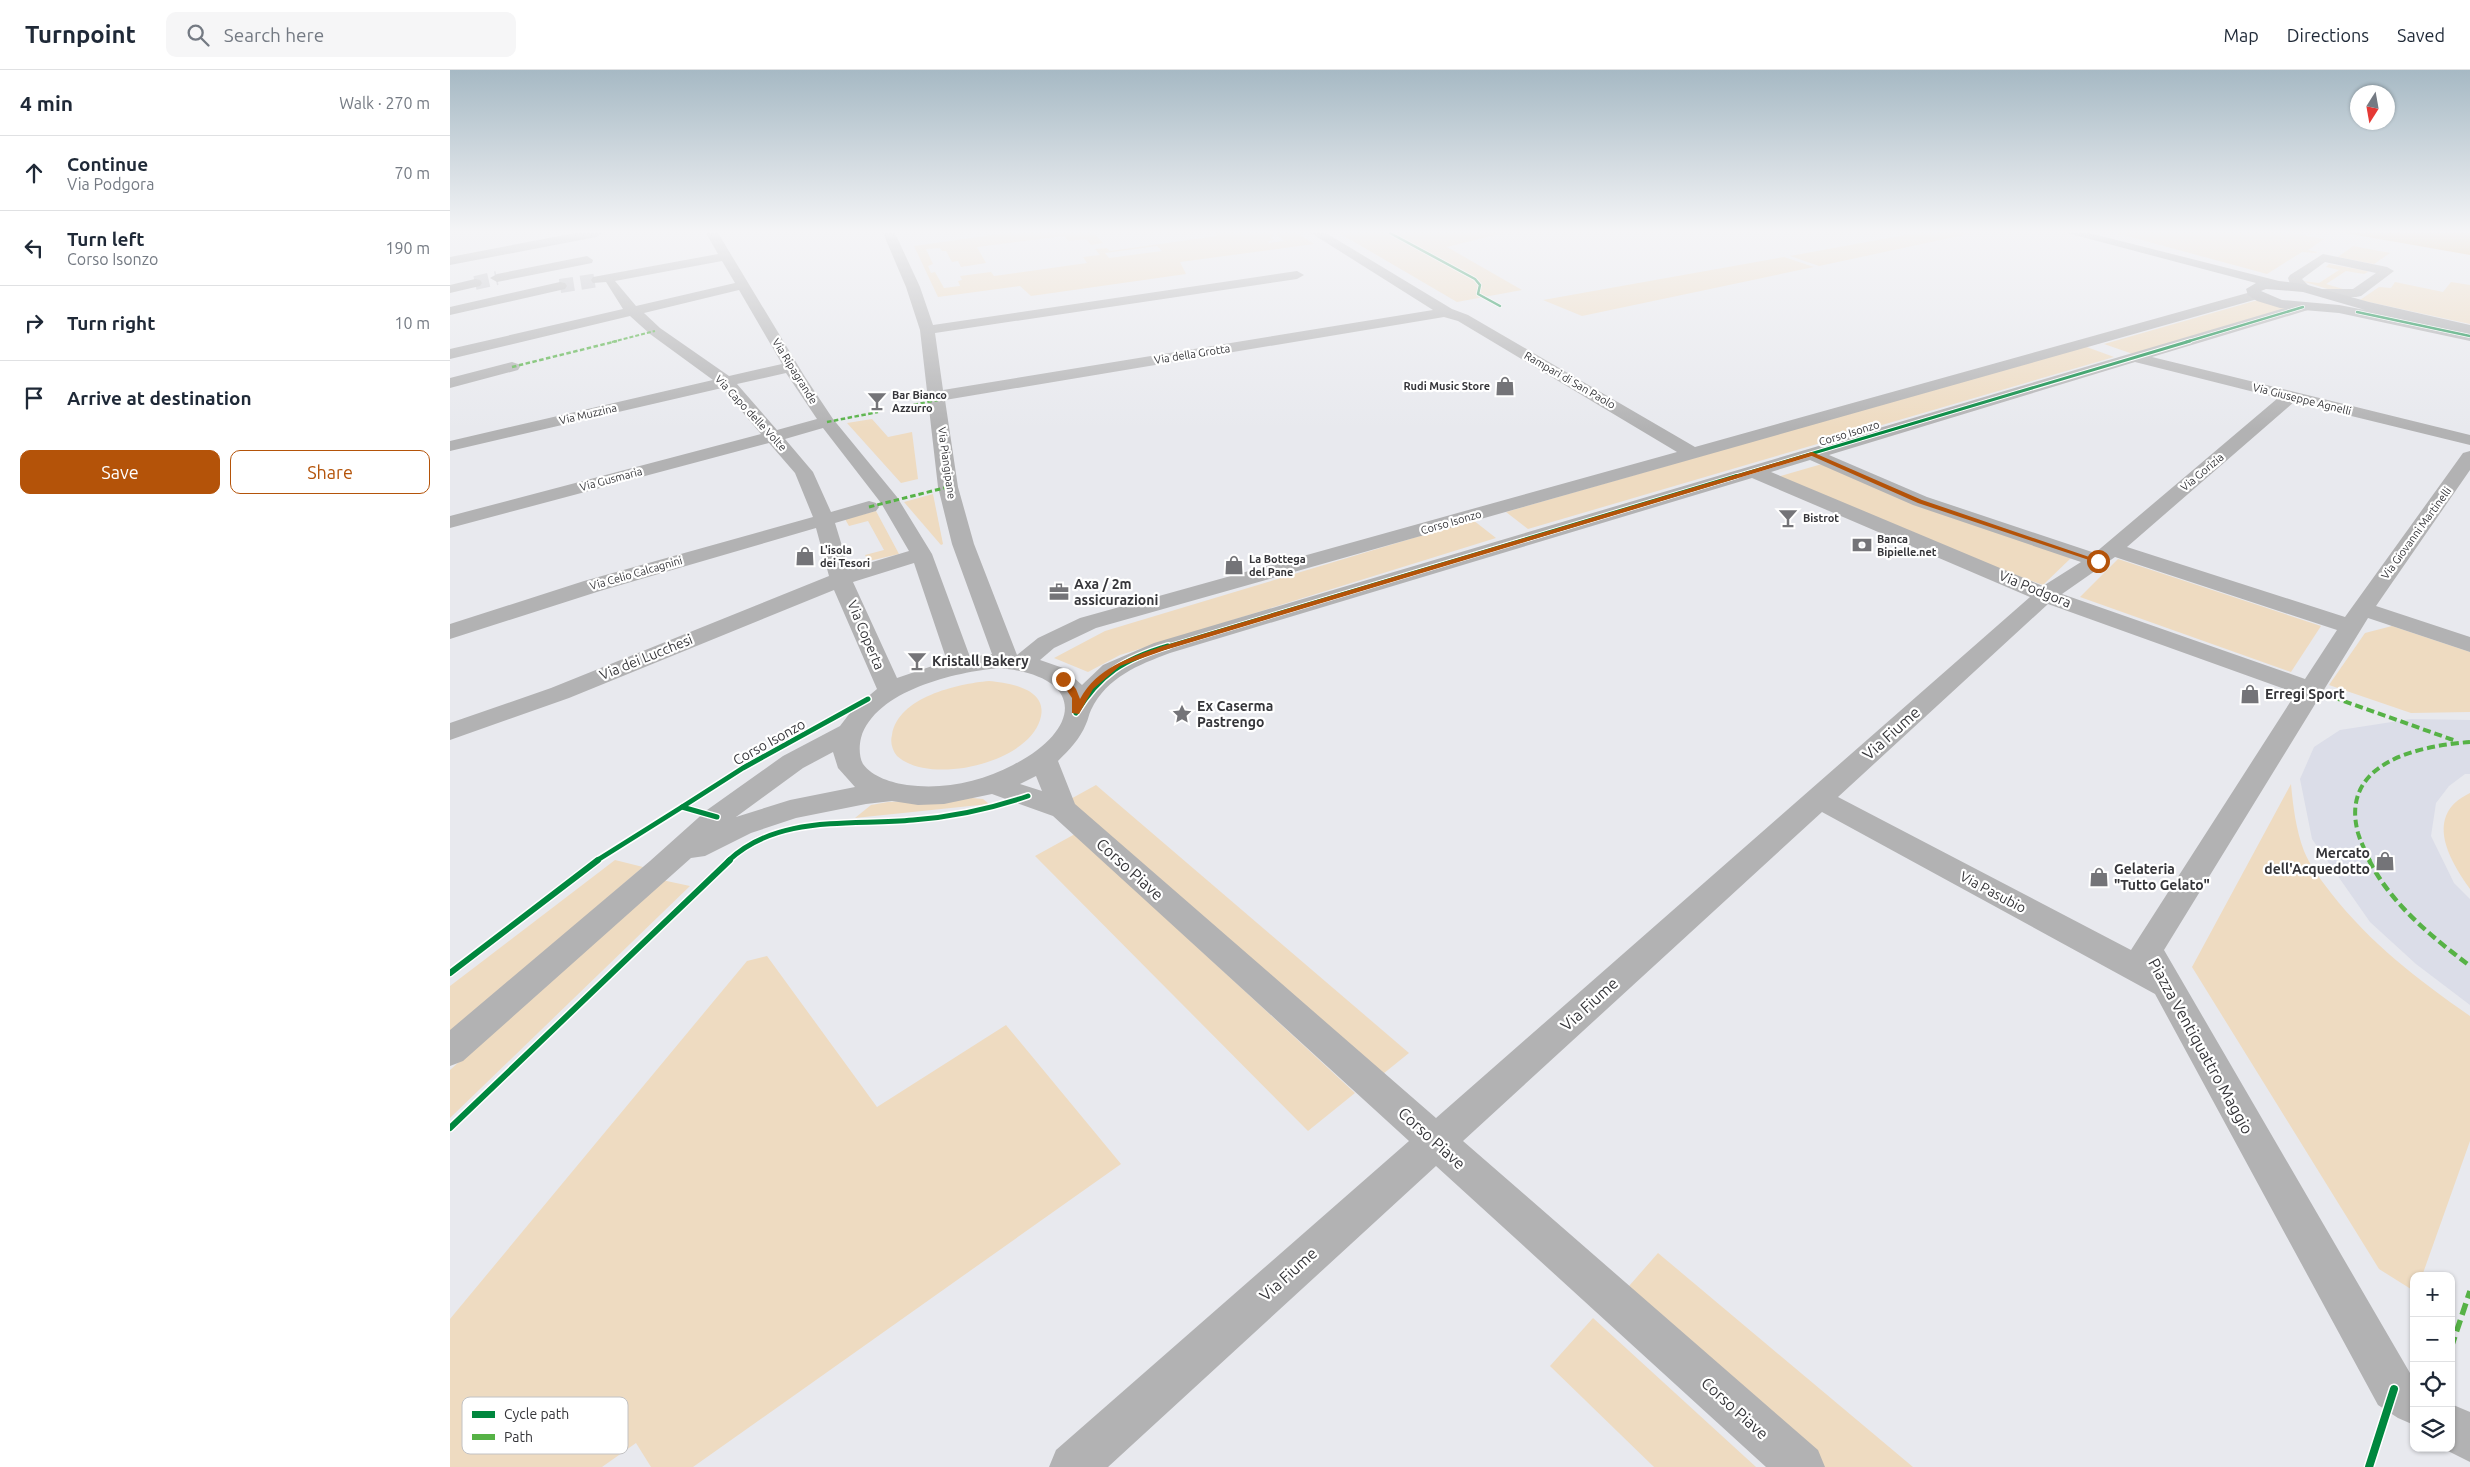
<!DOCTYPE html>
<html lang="en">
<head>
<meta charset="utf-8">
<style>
  :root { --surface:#fff; --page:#f6f6f7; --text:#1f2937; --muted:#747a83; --line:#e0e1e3; --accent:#b45309 }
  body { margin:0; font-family:Ubuntu,sans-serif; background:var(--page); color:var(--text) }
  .controls { position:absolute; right:15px; bottom:15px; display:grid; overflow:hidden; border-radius:10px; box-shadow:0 1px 4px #0004 }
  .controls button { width:45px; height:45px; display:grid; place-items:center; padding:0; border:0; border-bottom:1px solid var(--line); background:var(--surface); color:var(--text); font:25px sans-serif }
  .compass { position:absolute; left:1900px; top:15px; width:45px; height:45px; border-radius:50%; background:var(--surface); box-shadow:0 1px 4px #0004; rotate:191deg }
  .stop { position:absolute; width:15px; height:15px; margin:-11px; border:4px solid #b45309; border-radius:50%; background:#fff }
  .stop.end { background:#b45309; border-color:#fff; box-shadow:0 1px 5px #0008 }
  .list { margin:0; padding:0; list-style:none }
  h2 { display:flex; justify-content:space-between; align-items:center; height:65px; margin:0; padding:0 20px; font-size:21px }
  h2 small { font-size:16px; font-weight:400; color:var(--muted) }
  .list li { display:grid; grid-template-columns:32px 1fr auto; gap:15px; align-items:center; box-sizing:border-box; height:75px; padding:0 20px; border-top:1px solid var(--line) }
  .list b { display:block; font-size:19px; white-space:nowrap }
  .list p { margin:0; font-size:16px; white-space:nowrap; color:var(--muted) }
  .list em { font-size:16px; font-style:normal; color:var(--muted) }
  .actions { display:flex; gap:10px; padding:15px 20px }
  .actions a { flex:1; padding:11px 0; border:1px solid var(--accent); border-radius:10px; text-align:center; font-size:18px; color:var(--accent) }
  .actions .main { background:var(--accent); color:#fff }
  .icon { flex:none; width:28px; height:28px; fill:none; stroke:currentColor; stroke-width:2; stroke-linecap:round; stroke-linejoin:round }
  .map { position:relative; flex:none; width:2020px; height:1397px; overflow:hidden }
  header { display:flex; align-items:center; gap:30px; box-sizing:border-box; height:70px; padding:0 25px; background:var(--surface); border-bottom:1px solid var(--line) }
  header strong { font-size:24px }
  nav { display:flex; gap:28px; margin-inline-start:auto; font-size:18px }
  .search { width:350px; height:45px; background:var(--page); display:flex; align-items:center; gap:12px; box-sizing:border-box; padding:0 18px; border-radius:10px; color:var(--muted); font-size:19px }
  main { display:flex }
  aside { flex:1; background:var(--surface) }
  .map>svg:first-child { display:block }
  .built { fill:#dbdde8 }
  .green { fill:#eedbc1; fill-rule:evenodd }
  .water { fill:#e4c18d }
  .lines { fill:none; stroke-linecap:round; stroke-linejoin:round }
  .minor-tunnel { stroke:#c4c5ca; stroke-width:14; stroke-dasharray:14 7; stroke-linecap:butt }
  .minor { fill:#b2b2b3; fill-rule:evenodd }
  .major { fill:#aaabad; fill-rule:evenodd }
  .quiet-far5 { stroke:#56b246; stroke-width:2; stroke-dasharray:4 2; stroke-linecap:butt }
  .quiet-far4 { stroke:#56b246; stroke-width:2.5; stroke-dasharray:4.5 2.5; stroke-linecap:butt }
  .quiet-far3 { stroke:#56b246; stroke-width:3; stroke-dasharray:5.5 3; stroke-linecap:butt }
  .quiet-far2 { stroke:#56b246; stroke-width:4; stroke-dasharray:8 4; stroke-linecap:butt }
  .quiet-far1 { stroke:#56b246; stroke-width:4.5; stroke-dasharray:9 4.5; stroke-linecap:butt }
  .quiet { stroke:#56b246; stroke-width:5.5; stroke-dasharray:12 5.5; stroke-linecap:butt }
  .cycleway-far5-casing { stroke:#fff; stroke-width:4 }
  .cycleway-far4-casing { stroke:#fff; stroke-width:5 }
  .cycleway-far3-casing { stroke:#fff; stroke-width:6 }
  .cycleway-far2-casing { stroke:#fff; stroke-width:8 }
  .cycleway-far1-casing { stroke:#fff; stroke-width:9 }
  .cycleway-casing { stroke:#fff; stroke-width:11 }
  .cycleway-far5 { stroke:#00873e; stroke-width:2.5 }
  .cycleway-far4 { stroke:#00873e; stroke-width:3 }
  .cycleway-far3 { stroke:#00873e; stroke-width:4 }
  .cycleway-far2 { stroke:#00873e; stroke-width:5 }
  .cycleway-far1 { stroke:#00873e; stroke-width:6 }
  .cycleway { stroke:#00873e; stroke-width:8 }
  .route { fill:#b45309 }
  .labels { text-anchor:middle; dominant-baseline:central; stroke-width:4.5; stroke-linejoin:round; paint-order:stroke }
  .far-street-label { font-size:11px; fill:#353539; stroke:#fff }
  .far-poi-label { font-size:11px; font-weight:bold; fill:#353539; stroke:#fff; text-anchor:start }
  .poi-label { font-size:14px; font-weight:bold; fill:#353539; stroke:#fff; text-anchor:start }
  .street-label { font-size:14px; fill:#353539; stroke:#fff }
  .near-street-label { font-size:16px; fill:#353539; stroke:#fff }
  .key { fill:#fff; stroke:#c2c2c4; stroke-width:1 }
  .key-label { font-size:14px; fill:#353539 }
</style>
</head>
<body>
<header>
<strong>Turnpoint</strong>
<div class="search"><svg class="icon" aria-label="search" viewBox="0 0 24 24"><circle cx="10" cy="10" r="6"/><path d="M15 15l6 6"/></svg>Search here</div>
<nav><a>Map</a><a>Directions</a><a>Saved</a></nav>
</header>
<main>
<aside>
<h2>4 min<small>Walk · 270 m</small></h2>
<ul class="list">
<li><svg class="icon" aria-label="ahead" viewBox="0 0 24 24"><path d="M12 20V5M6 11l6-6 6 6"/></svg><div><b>Continue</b><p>Via Podgora</p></div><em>70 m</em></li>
<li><svg class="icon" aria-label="left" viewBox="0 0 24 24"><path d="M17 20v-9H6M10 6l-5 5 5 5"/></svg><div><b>Turn left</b><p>Corso Isonzo</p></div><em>190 m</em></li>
<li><svg class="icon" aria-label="right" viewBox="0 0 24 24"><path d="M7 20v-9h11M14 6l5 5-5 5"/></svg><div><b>Turn right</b></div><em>10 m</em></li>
<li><svg class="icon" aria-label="arrive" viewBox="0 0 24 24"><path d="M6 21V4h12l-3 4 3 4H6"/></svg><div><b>Arrive at destination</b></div></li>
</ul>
<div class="actions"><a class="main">Save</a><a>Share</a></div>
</aside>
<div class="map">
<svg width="2020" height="1397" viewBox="0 0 2020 1397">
  <rect width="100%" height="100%" fill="#e8e9ee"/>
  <!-- built -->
  <path class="built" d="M1961,649L2020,650V704H2015L1999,716L1986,733L1981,766L2004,813L2020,829V935L1966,894L1920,852L1862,769L1850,709L1864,677L1890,660Z"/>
  <!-- green -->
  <g class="green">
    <path d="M556,163H644L653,173L641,175L636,169L619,171L614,166L527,177L536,193L511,197L508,191L502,192L496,181H492L490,178L476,179L483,194L478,196L481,203L485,202L494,218L510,216L508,211L512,210L510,206L541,202L544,206L637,193L633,187L650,185L645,179L657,178L660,181L767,166L765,163H820L824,166L820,167L824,170L818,171L819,173L834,171L825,163H847L864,174L730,192L736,204L581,226L570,216L488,227L464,176ZM707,176L712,181L659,188L655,183Z"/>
    <path d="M889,163H1053L997,177L1072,220L1007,232Z"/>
    <path d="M1466,163H1523L1369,196L1340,186Z"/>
    <path d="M1666,163H1841L1874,169L1858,180L1867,182L1866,183L1852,182L1817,204Z"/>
    <path d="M1903,176L1940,183L1924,194L1888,187Z"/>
    <path d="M1334,187L1364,197L1132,246L1093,230Z"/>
    <path d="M1879,194L1917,201L1918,202L1914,204L1896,201L1876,214L1893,219L1887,222L1852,211L1869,213L1889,200L1876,197Z"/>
    <path d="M1945,212L1993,222L2001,212L2020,215V254L1910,230L1929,217L1941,218Z"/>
    <path d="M1808,230L1837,238L1683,284L1654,274Z"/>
    <path d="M1634,276L1664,287L1078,459L1056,442Z"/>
    <path d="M422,349L438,367L462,362L468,409L451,413L397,353Z"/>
    <path d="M1372,394L1621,488L1593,515L1442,461L1327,407Z"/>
    <path d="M483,424L493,474L491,475L454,432Z"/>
    <path d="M426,441L449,484L419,491L415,485L434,480L418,451L399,456L395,449Z"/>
    <path d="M1023,450L1046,468L670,585L638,602L604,588L655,561Z"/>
    <path d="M1668,489L1871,556L1841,602L1630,527Z"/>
    <path d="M1942,556L2020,582V642L1961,643L1879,615L1915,563Z"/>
    <path d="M539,611C560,613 600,619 590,650C577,693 480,716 447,686C442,680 440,672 442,665C448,627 507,614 539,611Z"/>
    <path d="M1841,714C1843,736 1846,760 1854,781C1860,796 1871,810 1881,823C1921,874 1967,909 2020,946V1071L1972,1206H1964V1221L1929,1199L1742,897Z"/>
    <path d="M646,715L959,983L928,1008L617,731Z"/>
    <path d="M2020,723V819C1999,790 1973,745 2020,723Z"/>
    <path d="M522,728L533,729L539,734L405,748L421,735L438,732Z"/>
    <path d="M625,764L905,1023L858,1061L585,786Z"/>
    <path d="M165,790L193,797L0,964V916Z"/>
    <path d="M212,810L240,816L0,1048V1000Z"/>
    <path d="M317,886L427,1037L556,955L671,1094L243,1397H201L186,1373L152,1397H0V1249L297,891Z"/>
    <path d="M1208,1183L1463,1397H1369L1172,1224Z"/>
    <path d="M1143,1248L1306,1397H1204L1100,1296Z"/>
  </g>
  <!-- water -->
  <path class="water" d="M1895,163H2020V185Z"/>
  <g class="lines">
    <!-- minor-tunnel -->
    <g class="minor-tunnel">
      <path d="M25,213L47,208"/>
      <path d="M110,216L148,210"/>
    </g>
    <!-- minor -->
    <g class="minor">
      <path d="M125,163H152L146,167L0,195V187Z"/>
      <path d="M256,163H268L355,307L383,349L447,427L482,484L520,587L542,584L502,474L488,417L470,260L456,217L433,163H445L470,217L483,255L847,201L854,205L847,209L485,263L493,320L983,240L861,163H876L1002,239L1018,245L1245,377L1801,222L1806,221L1813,225L1811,228L646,558L604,578L590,590L613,598L632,615L653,595L704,573L1848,234H1858L1860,237L1858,240L1702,287L2020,365V375L1844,332L1677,477L1895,547L2013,383L2020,381V400L1926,536L2020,567V582L1918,548L1714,880L1960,1303L1964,1305V1355L1948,1348L1928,1335L1705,924L1372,742L1013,1071L1368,1380L1375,1397H1316L986,1096L658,1397H599L606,1380L959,1071L603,746L542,724L494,734L468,735L442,731L416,734L346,748L301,763L255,786L241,788L13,991L0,996V960L200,791L257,740L333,686L390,656L403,639L427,619L384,520L119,628L0,670V653L101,618L379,506L366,458L150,521L0,569V554L134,511L363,447L345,403L319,373L0,458V446L311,364L272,318L0,381V371L263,310L200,264L180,246L0,289V279L173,239L156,212L143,213L141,210L143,207L268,184ZM272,191L285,213L186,236L165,211ZM289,220L332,294L279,306L210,258L194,243ZM994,247L1008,251L1227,382L630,548L588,568L567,585L524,474L508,417L495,330ZM1685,292L1828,328L1645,483L1477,427L1379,385ZM336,303L367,349L327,360L287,314ZM373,358L431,433L459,481L399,499L385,453L426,441L429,437L426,433L419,431L381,442L363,402L335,369ZM1360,390L1463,435L1631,492L1593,516L1321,402ZM1302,408L1580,527L986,1048L625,734L608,691C619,680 630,669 636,654C638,650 639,644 641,640C657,607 688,595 720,583ZM1665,487L1887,560L1855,609L1612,524ZM464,493L497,591L447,608L403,512ZM1598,534L1846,623L1681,880L1388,727ZM549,598C637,606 632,660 563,695C531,712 493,720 457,715C443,713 422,707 413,694C409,687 409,676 411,668C425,620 506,602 549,598ZM383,682L388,698L405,717L340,730L286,747L353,698ZM586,706L592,721L570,714Z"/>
      <path d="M1873,184L1937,197L1944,201L1911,226L1906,227H1872L1865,223L1872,219H1903L1926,203L1875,192L1852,209L1861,218L1859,221L1854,222L1841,217L1838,208L1840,205Z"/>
      <path d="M137,186L143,190L142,193L47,212L40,208L47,204Z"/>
      <path d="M25,209L30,210L32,213L30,216L0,223V215Z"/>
      <path d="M110,212L115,213L117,216L115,219L0,245V237Z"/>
      <path d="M62,292L68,294L70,297L68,300L0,318V308Z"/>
      <path d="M2001,1334L2020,1342V1392L1992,1378H2001Z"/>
    </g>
    <!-- major -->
    <path class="major" d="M1617,163H1639L1829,211L1854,214L1919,232L2020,255V271L1889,243L1830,238L1807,231L1798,225L1796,219L1806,213ZM1816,219L1853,222L1915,240L1889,235L1832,230L1811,221Z"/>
    <!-- quiet-far5 -->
    <path class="quiet-far5" d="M162,272L205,261"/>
    <!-- quiet-far4 -->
    <g class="quiet-far4">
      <path d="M62,297L167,271"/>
      <path d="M443,339L488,330"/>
      <path d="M377,352L428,342"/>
    </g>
    <!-- quiet-far3 -->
    <path class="quiet-far3" d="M419,437L498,417"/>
    <!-- quiet-far2 -->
    <g class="quiet-far2">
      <path d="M1860,619L2006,671"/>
      <path d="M1920,791C1916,782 1911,773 1908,763C1889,692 1969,676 2020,672"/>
    </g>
    <!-- quiet-far1 -->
    <path class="quiet-far1" d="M1919,790C1941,834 1982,867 2020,896"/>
    <!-- quiet -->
    <path class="quiet" d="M2001,1278L2020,1221"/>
    <defs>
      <g id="cycleway-far5">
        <path d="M940,163L1025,209L1030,215L1028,224L1050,236"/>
        <path d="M1907,242L2020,266"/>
        <path d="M1736,272L1853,237"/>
      </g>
      <path id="cycleway-far4" d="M1283,407L1740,271"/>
      <path id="cycleway-far3" d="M713,578L1287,406"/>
      <g id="cycleway-far2">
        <path d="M626,643C650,604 674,589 718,576"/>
        <path d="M232,737L293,698L418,629"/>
        <path d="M146,791L232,737L267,747"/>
        <path d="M278,791C328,744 400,756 463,750C502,747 540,739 578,726"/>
      </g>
      <g id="cycleway-far1">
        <path d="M0,903L148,790"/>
        <path d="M0,1058L280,790"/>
      </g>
      <path id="cycleway" d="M1919,1397L1944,1319"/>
    </defs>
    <!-- cycleway-far5 casing -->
    <use href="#cycleway-far5" class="cycleway-far5-casing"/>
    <!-- cycleway-far4 casing -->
    <use href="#cycleway-far4" class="cycleway-far4-casing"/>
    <!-- cycleway-far3 casing -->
    <use href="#cycleway-far3" class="cycleway-far3-casing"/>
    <!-- cycleway-far2 casing -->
    <use href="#cycleway-far2" class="cycleway-far2-casing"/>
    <!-- cycleway-far1 casing -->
    <use href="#cycleway-far1" class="cycleway-far1-casing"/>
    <!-- cycleway casing -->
    <use href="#cycleway" class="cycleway-casing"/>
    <!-- cycleway-far5 -->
    <use href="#cycleway-far5" class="cycleway-far5"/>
    <!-- cycleway-far4 -->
    <use href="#cycleway-far4" class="cycleway-far4"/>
    <!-- cycleway-far3 -->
    <use href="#cycleway-far3" class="cycleway-far3"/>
    <!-- cycleway-far2 -->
    <use href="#cycleway-far2" class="cycleway-far2"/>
    <!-- cycleway-far1 -->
    <use href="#cycleway-far1" class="cycleway-far1"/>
    <!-- cycleway -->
    <use href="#cycleway" class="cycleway"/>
  </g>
  <!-- sky -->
  <linearGradient id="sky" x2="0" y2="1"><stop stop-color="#a6b9c4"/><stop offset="0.45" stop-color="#f5f5f7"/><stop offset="1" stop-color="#f5f5f7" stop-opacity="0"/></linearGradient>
  <rect width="2020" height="359" fill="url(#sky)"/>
  <!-- route -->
  <path class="route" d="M1362,382L1472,430L1651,491L1645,492L1468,433L1362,386L715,580L670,596L643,619L629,644L622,643V628L609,609L616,607L626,619L630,629C648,597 677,589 710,577Z"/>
  <!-- icons -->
  <defs>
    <symbol id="shop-bare" viewBox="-9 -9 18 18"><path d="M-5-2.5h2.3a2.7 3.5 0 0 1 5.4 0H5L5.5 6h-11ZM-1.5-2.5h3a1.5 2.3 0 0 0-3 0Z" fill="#747478" stroke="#fff" stroke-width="2.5" paint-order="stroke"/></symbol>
    <symbol id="bar-bare" viewBox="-9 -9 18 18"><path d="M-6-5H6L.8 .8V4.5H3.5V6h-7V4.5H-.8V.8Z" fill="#747478" stroke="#fff" stroke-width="2.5" paint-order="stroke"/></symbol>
    <symbol id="bank-bare" viewBox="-9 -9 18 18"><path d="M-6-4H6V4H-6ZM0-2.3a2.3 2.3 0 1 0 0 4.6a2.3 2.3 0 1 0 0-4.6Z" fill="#747478" stroke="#fff" stroke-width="2.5" paint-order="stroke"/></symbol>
    <symbol id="office-bare" viewBox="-9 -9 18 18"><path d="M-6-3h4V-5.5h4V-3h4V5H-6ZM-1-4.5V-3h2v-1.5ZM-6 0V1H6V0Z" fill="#747478" stroke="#fff" stroke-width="2.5" paint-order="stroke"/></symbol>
    <symbol id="sight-bare" viewBox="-9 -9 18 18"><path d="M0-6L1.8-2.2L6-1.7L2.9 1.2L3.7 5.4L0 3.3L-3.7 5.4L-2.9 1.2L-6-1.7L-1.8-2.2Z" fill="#747478" stroke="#fff" stroke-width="2.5" paint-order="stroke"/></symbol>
  </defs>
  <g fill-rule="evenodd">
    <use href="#shop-bare" x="1041" y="302" width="28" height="28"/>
    <use href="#bar-bare" x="413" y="317" width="28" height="28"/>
    <use href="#bar-bare" x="1324" y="434" width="28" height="28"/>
    <use href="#bank-bare" x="1398" y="461" width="28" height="28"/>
    <use href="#shop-bare" x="341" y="472" width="28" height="28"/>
    <use href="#shop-bare" x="770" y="481" width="28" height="28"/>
    <use href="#office-bare" x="595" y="508" width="28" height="28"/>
    <use href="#bar-bare" x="453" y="577" width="28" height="28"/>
    <use href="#shop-bare" x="1786" y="610" width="28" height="28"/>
    <use href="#sight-bare" x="718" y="630" width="28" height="28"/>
    <use href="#shop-bare" x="1921" y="777" width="28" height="28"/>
    <use href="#shop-bare" x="1635" y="793" width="28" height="28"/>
  </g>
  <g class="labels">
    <!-- far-street labels -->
    <g class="far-street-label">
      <text transform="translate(742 284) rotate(-9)">Via della Grotta</text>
      <text transform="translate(345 301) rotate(58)">Via Ripagrande</text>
      <text transform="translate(1120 310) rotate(30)">Rampari di San Paolo</text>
      <text transform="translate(1852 329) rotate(14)">Via Giuseppe Agnelli</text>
      <text transform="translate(301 343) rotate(47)">Via Capo delle Volte</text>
      <text transform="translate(138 344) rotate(-13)">Via Muzzina</text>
      <text transform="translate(1399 363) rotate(-17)">Corso Isonzo</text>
      <text transform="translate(497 393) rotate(82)">Via Piangipane</text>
      <text transform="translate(1752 402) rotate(-40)">Via Gorizia</text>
      <text transform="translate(161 409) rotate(-15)">Via Gusmaria</text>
      <text transform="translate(1001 452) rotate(-16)">Corso Isonzo</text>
      <text transform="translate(1966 463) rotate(-54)">Via Giovanni Martinelli</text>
      <text transform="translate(186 503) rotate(-16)">Via Celio Calcagnini</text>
    </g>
    <!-- far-poi labels -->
    <g class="far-poi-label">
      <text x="1040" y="316" text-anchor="end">Rudi Music Store</text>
      <text x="442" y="325">Bar Bianco<tspan x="442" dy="13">Azzurro</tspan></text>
      <text x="1353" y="448">Bistrot</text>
      <text x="1427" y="469">Banca<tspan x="1427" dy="13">Bipielle.net</tspan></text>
      <text x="370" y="480">L'isola<tspan x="370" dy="13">dei Tesori</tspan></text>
      <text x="799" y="489">La Bottega<tspan x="799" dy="13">del Pane</tspan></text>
    </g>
    <!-- poi labels -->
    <g class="poi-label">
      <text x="624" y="514">Axa / 2m<tspan x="624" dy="16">assicurazioni</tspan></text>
      <text x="482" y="591">Kristall Bakery</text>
      <text x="1815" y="624">Erregi Sport</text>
      <text x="747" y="636">Ex Caserma<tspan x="747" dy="16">Pastrengo</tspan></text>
      <text x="1920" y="783" text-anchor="end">Mercato<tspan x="1920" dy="16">dell'Acquedotto</tspan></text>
      <text x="1664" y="799">Gelateria<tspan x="1664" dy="16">"Tutto Gelato"</tspan></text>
    </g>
    <!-- street labels -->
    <g class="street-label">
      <text transform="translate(1585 519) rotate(22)">Via Podgora</text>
      <text transform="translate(416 565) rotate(67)">Via Coperta</text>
      <text transform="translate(196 587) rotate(-22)">Via dei Lucchesi</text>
      <text transform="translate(319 672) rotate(-29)">Corso Isonzo</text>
      <text transform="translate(1543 822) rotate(28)">Via Pasubio</text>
    </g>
    <!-- near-street labels -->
    <g class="near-street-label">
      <text transform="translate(1441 663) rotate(-42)">Via Fiume</text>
      <text transform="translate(680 799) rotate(42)">Corso Piave</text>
      <text transform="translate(1139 934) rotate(-42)">Via Fiume</text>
      <text transform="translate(1751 976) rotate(61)">Piazza Ventiquattro Maggio</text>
      <text transform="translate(982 1068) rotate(42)">Corso Piave</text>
      <text transform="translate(838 1204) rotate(-42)">Via Fiume</text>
      <text transform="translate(1285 1338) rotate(42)">Corso Piave</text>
    </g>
  </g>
  <!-- legend -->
  <rect x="12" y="1327" width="166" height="57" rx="8" class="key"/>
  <rect x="22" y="1341" width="23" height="7" fill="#00873e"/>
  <rect x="22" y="1364" width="23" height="6" fill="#56b246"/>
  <g class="key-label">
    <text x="54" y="1349">Cycle path</text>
    <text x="54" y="1372">Path</text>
  </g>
</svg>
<div class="controls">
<button>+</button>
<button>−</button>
<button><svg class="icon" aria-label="locate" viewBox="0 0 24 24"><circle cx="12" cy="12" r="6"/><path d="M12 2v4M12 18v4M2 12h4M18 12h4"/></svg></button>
<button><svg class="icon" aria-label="layers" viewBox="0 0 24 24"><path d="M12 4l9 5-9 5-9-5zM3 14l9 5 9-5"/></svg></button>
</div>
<svg class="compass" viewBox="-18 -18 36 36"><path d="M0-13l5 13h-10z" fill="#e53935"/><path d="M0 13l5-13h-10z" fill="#747a83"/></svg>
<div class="stop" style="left:1648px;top:491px"></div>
<div class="stop end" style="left:613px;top:609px"></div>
</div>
</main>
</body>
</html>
